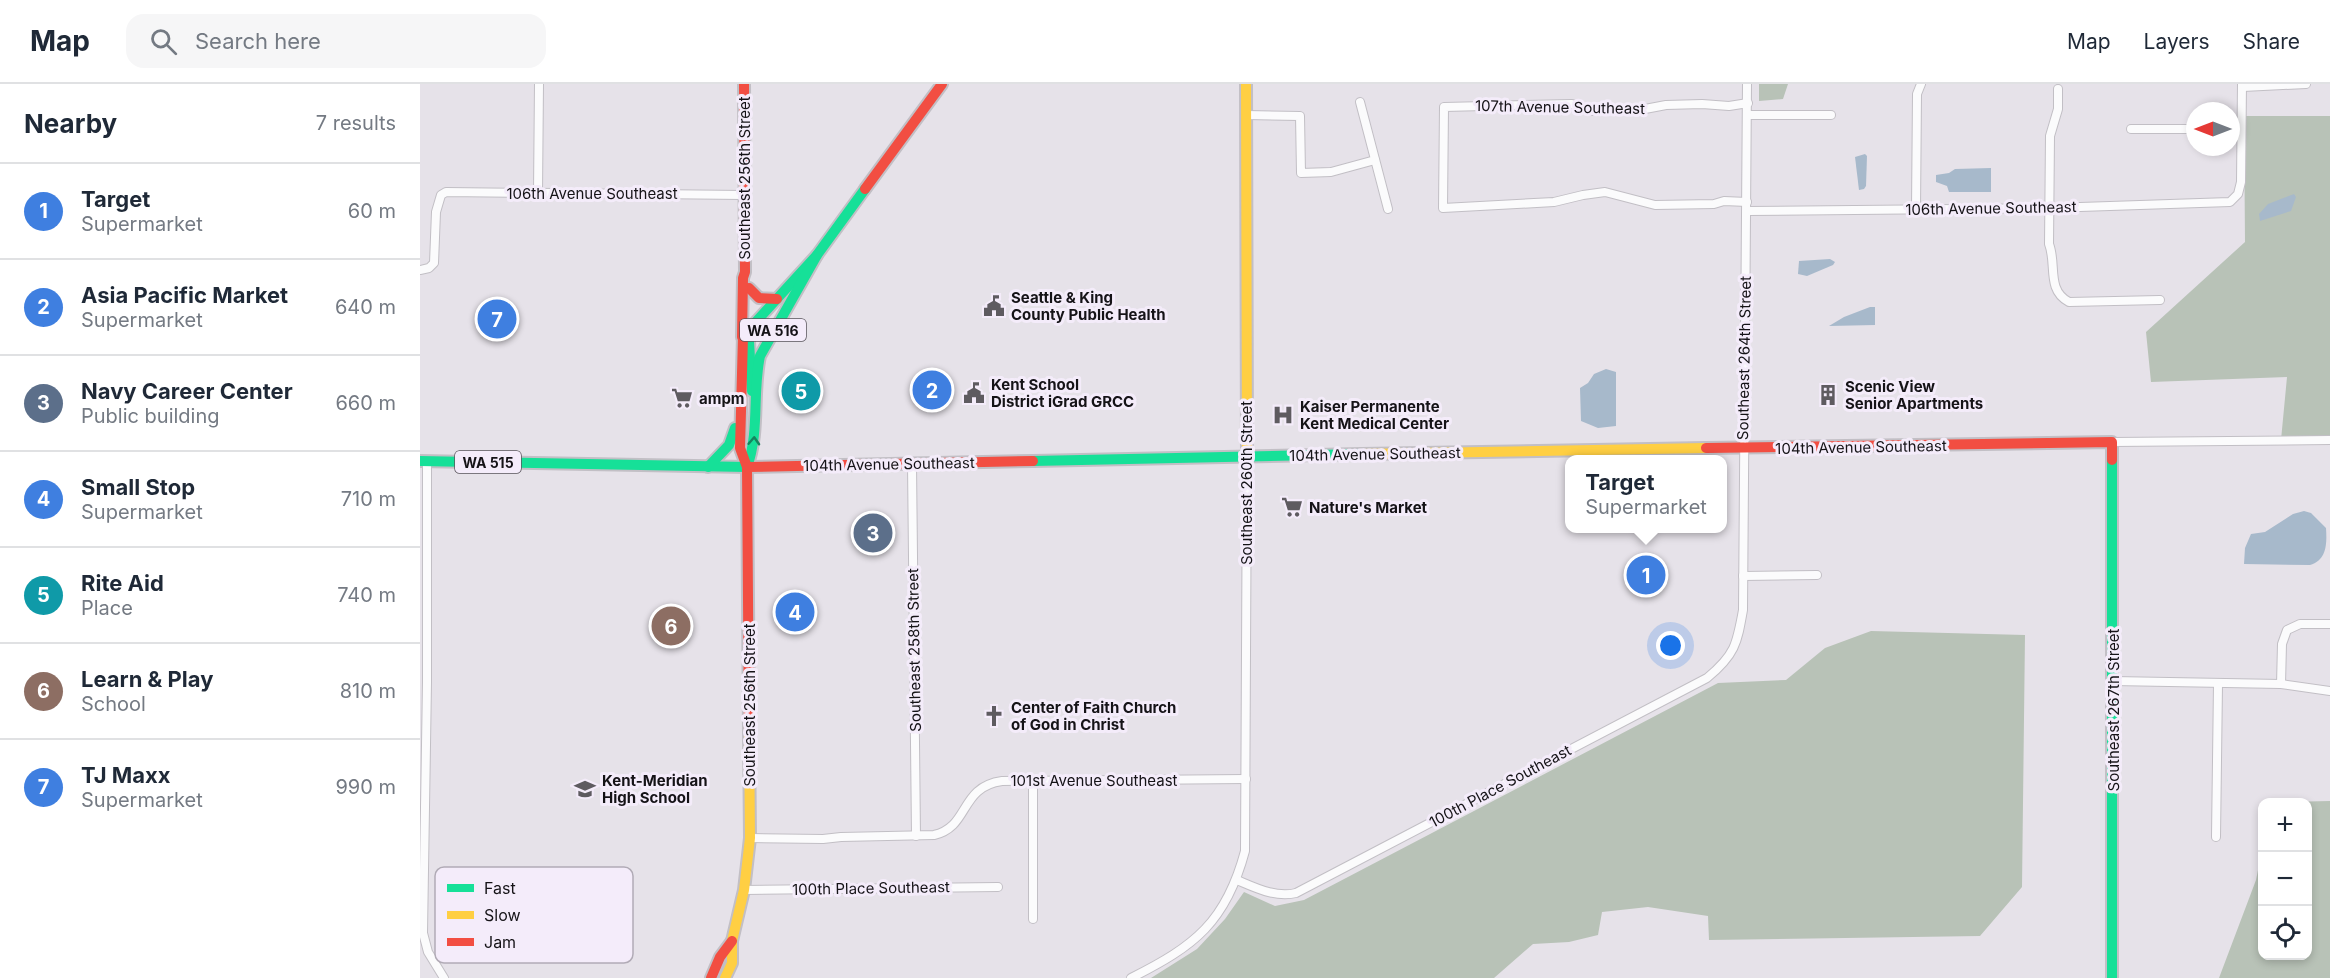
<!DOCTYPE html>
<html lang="en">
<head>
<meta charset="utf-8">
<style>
  :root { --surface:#fff; --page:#f6f6f7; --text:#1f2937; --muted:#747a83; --line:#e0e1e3; --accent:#5e5b60 }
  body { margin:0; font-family:Inter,sans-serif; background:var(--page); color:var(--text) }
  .controls { position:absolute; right:18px; bottom:18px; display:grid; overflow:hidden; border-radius:12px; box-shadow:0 3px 9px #0003 }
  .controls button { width:54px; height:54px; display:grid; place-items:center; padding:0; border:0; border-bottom:2px solid var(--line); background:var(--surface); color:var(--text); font:30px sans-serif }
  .compass { position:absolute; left:1766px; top:18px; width:54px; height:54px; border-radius:50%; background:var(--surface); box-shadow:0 3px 9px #0003; rotate:270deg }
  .you { position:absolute; left:1251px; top:562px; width:21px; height:21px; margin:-15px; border:4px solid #fff; border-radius:50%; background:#1a73e8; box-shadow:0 0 0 9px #1a73e833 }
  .badge { display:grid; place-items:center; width:39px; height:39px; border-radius:50%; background:var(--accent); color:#fff; font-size:20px; font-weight:700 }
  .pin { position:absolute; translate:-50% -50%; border:3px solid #fff; box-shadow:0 2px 6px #0006 }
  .popup { position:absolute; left:1145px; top:371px; width:162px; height:78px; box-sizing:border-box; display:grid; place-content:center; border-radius:12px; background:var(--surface); filter:drop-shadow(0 2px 4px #0005); font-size:20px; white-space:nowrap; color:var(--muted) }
  .popup b { font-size:22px; color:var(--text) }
  .popup::after { content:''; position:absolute; left:50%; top:100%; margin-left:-12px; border:12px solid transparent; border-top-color:var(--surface) }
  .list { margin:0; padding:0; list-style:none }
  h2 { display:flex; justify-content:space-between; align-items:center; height:78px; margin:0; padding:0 24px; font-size:26px }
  h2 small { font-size:20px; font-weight:400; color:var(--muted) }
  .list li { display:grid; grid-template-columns:39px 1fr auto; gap:18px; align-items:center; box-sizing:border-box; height:96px; padding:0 24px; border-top:2px solid var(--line) }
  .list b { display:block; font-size:22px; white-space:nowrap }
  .list p { margin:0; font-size:20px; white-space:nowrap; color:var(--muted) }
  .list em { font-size:20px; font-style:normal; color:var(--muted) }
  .icon { flex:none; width:33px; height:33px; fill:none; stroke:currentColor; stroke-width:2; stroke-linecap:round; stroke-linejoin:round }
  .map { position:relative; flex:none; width:1910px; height:894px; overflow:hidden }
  header { display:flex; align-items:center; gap:36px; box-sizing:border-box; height:84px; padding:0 30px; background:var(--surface); border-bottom:2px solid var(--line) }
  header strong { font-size:28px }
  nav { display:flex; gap:33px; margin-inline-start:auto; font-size:21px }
  .search { width:420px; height:54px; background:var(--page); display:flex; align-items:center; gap:15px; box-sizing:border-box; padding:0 21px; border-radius:18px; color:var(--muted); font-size:22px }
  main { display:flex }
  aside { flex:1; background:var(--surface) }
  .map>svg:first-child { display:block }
  .forest { fill:#b8c2b7 }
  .water { fill:#a7b9cb }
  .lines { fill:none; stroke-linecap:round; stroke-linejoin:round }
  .street-casing { stroke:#c2bfc5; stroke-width:10 }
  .fast-casing { stroke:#c2bfc5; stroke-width:14 }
  .slow-casing { stroke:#c2bfc5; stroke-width:14 }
  .jam-casing { stroke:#c2bfc5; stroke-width:14 }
  .street { stroke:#fbfbfc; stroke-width:8 }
  .fast { stroke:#16e098; stroke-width:10 }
  .slow { stroke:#ffcf43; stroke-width:10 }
  .jam { stroke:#f24e42; stroke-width:10 }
  .oneway { stroke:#16845e }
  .labels { text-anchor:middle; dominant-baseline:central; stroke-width:6; stroke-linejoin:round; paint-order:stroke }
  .shield { fill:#f4ecfa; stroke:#58545b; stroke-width:1.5 }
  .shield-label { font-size:14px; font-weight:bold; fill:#151317 }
  .street-label { font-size:15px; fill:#151317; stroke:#f4ecfa }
  .poi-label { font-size:15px; font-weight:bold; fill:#151317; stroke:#f4ecfa; text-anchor:start }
  .key { fill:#f4ecfa; stroke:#b1abb6; stroke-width:1.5 }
  .key-label { font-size:16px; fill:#151317 }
</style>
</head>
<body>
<header>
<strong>Map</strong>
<div class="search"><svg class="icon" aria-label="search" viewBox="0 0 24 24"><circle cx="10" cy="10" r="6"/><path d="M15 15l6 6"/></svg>Search here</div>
<nav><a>Map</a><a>Layers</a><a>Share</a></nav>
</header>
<main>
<aside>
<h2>Nearby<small>7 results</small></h2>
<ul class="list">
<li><span class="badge" style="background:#3f7fe0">1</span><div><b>Target</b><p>Supermarket</p></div><em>60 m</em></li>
<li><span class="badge" style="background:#3f7fe0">2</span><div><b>Asia Pacific Market</b><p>Supermarket</p></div><em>640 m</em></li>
<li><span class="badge" style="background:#5c6f8a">3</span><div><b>Navy Career Center</b><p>Public building</p></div><em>660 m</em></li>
<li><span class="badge" style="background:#3f7fe0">4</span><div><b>Small Stop</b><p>Supermarket</p></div><em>710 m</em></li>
<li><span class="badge" style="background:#0f9aa8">5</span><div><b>Rite Aid</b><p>Place</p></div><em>740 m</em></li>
<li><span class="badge" style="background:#8d6e63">6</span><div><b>Learn &amp; Play</b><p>School</p></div><em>810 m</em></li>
<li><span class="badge" style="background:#3f7fe0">7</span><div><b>TJ Maxx</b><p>Supermarket</p></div><em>990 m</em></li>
</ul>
</aside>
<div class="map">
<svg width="1910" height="894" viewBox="0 0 1910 894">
  <rect width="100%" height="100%" fill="#e6e2e9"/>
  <!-- forest -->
  <g class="forest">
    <path d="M1339,0H1368L1363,15L1339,17Z"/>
    <path d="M1824,32H1910V356H1861L1867,293L1731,298L1726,248L1825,158Z"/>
    <path d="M1451,547L1605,551L1602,803L1560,852L1289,856L1288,832L1228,823L1182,828L1178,851L1149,858L1113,860L1074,894H731L777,865L805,835L824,808L855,822L884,816L1298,599L1366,596L1405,564Z"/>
    <path d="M1910,717V894H1799L1836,796L1842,766V872H1888V718H1861Z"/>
  </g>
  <!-- water -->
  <g class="water">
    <path d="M1445,70L1447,72L1446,102L1444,105L1439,106L1435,73Z"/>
    <path d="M1571,84V108H1529L1527,102L1516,98V91L1529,89L1535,85Z"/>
    <path d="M1874,110L1876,113L1871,127L1840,137L1839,130L1848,120Z"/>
    <path d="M1410,175L1415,178L1413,181L1387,192L1378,190L1379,177Z"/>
    <path d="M1450,223H1455V241L1409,242L1424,233Z"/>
    <path d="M1186,285L1196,288V342L1178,344L1161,337L1160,304L1168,299L1174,290Z"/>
    <path d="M1884,427L1891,429L1906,444C1907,459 1907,476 1890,481L1824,480L1825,464L1831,450L1845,448L1873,430Z"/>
  </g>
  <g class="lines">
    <defs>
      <g id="street">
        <path d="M1823,3L1886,0"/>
        <path d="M1638,5V25L1630,52L1629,160C1637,180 1626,206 1649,218L1740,216"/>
        <path d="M940,18L968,125"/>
        <path d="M826,31L880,32L881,89L911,88L955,76"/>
        <path d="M1328,31H1411"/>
        <path d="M1711,45H1775"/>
        <path d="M118,108L119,0"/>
        <path d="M1327,118L1304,117L1294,120L1235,121L1185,108L1163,111L1134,118L1023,124L1024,23L1152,20L1173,27L1225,25L1246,21L1282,20L1309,22L1328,19"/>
        <path d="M1496,125L1497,10L1501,0"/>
        <path d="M1327,127L1630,124L1810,118L1818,110L1821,98L1822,0"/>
        <path d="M0,186L9,184L14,179L16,128L21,111L26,108L324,111"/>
        <path d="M1692,358L1910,356"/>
        <path d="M7,377V598L3,849L8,868L24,894"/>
        <path d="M492,380L496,752"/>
        <path d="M1323,492L1397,491"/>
        <path d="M1693,597L1861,600L1910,607"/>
        <path d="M1861,600L1862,560L1867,546L1880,540H1910"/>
        <path d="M1796,753L1798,600"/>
        <path d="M330,754L403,755L421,753L514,751C550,743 539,703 582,697L826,695"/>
        <path d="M817,796C836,804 856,814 876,809L1287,594C1315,571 1317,560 1323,526L1327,0"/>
        <path d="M324,806L578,803"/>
        <path d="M613,835V697"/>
        <path d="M711,894C775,862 806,838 825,767L827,372"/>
      </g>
      <g id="fast">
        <path d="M328,241L332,307"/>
        <path d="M323,252L397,171"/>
        <path d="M1692,376V894"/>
        <path d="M0,377L327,383"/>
        <path d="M613,377L942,370"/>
        <path d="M288,383L309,361L315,344"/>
        <path d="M327,383C340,347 332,309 340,272L397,171L445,105"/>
      </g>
      <g id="slow">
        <path d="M826,0L827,372"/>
        <path d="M942,370L1286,364"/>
        <path d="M305,894L312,879V857L324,806L330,754L329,648"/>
      </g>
      <g id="jam">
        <path d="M445,105L522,0"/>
        <path d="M329,204L339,214L357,215"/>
        <path d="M323,252L320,364L327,383L329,648"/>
        <path d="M322,253L323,194L325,188L324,0"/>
        <path d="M1286,364L1692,358V376"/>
        <path d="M327,383L613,377"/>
        <path d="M291,894L300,873L312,857"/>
      </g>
    </defs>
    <!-- street casing -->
    <use href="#street" class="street-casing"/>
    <!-- fast casing -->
    <use href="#fast" class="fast-casing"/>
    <!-- slow casing -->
    <use href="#slow" class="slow-casing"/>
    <!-- jam casing -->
    <use href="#jam" class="jam-casing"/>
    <!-- street -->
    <use href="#street" class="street"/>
    <!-- fast -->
    <use href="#fast" class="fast"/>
    <!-- slow -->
    <use href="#slow" class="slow"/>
    <!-- jam -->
    <use href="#jam" class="jam"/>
  </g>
  <!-- one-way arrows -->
  <defs><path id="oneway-chevron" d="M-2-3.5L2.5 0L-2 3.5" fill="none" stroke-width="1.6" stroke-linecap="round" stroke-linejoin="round" transform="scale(1.5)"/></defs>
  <use class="oneway" href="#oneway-chevron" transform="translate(334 357) rotate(-87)"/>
  <!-- icons -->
  <defs>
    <symbol id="civic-bare" viewBox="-9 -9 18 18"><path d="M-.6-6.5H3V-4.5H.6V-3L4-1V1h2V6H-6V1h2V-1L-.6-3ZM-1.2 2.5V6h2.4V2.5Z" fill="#5e5b60" stroke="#f4ecfa" stroke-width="2.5" paint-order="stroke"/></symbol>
    <symbol id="building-bare" viewBox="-9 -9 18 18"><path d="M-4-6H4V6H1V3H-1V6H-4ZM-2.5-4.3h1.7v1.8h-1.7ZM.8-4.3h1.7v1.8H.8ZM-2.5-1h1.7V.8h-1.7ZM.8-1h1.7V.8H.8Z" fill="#5e5b60" stroke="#f4ecfa" stroke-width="2.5" paint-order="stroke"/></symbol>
    <symbol id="supermarket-bare" viewBox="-9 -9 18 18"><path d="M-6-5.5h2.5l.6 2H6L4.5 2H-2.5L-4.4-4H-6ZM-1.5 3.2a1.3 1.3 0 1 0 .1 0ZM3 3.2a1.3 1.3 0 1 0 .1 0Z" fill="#5e5b60" stroke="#f4ecfa" stroke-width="2.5" paint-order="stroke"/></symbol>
    <symbol id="hospital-bare" viewBox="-9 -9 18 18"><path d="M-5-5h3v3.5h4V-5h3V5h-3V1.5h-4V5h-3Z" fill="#5e5b60" stroke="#f4ecfa" stroke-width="2.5" paint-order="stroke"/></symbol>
    <symbol id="church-bare" viewBox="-9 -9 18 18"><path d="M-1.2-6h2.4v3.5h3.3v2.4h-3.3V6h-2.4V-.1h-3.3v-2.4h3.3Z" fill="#5e5b60" stroke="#f4ecfa" stroke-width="2.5" paint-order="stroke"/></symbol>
    <symbol id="school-bare" viewBox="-9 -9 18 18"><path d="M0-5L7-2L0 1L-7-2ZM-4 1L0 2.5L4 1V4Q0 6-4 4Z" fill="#5e5b60" stroke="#f4ecfa" stroke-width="2.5" paint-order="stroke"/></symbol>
  </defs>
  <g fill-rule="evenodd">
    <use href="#civic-bare" x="559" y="207" width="30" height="30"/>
    <use href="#civic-bare" x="539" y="294" width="30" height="30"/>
    <use href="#building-bare" x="1393" y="296" width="30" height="30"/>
    <use href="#supermarket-bare" x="247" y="299" width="30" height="30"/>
    <use href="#hospital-bare" x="848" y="316" width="30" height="30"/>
    <use href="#supermarket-bare" x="857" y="408" width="30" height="30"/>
    <use href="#church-bare" x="559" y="617" width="30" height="30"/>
    <use href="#school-bare" x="150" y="690" width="30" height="30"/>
  </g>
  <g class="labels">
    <!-- shield labels -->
    <g class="shield">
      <rect x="320" y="235" width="66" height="22" rx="4.5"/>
      <rect x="35" y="367" width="66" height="22" rx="4.5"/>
    </g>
    <g class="shield-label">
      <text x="353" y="246">WA 516</text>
      <text x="68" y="378">WA 515</text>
    </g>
    <!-- street labels -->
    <g class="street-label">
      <text transform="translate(1140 23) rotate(1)">107th Avenue Southeast</text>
      <text transform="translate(324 94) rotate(-90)">Southeast 256th Street</text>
      <text x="172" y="109">106th Avenue Southeast</text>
      <text transform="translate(1571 124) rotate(-1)">106th Avenue Southeast</text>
      <text transform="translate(1324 274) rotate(-89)">Southeast 264th Street</text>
      <text transform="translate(1441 363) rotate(-1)">104th Avenue Southeast</text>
      <text transform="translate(955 370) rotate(-1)">104th Avenue Southeast</text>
      <text transform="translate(469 380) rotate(-1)">104th Avenue Southeast</text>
      <text transform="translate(826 399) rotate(-90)">Southeast 260th Street</text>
      <text transform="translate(494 566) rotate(-91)">Southeast 258th Street</text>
      <text transform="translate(329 621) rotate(-90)">Southeast 256th Street</text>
      <text transform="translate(1693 626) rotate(-90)">Southeast 267th Street</text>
      <text x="674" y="696">101st Avenue Southeast</text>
      <text transform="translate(1080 702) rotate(-28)">100th Place Southeast</text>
      <text transform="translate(451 804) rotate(-1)">100th Place Southeast</text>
    </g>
    <!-- poi labels -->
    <g class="poi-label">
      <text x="591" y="213">Seattle &amp; King<tspan x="591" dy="17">County Public Health</tspan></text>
      <text x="571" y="300">Kent School<tspan x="571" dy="17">District iGrad GRCC</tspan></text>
      <text x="1425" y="302">Scenic View<tspan x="1425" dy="17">Senior Apartments</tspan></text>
      <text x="279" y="314">ampm</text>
      <text x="880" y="322">Kaiser Permanente<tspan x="880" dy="17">Kent Medical Center</tspan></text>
      <text x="889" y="423">Nature's Market</text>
      <text x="591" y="623">Center of Faith Church<tspan x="591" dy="17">of God in Christ</tspan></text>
      <text x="182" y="696">Kent-Meridian<tspan x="182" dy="17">High School</tspan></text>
    </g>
  </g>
  <!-- legend -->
  <rect x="15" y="783" width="198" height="96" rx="9" class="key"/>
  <rect x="27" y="800" width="27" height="8" fill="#16e098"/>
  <rect x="27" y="827" width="27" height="8" fill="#ffcf43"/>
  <rect x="27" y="854" width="27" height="8" fill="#f24e42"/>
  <g class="key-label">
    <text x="64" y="810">Fast</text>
    <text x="64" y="837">Slow</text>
    <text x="64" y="864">Jam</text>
  </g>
</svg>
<div class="controls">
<button>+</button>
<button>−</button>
<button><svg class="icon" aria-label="locate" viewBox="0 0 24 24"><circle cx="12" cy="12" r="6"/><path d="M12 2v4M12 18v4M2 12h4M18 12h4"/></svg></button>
</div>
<svg class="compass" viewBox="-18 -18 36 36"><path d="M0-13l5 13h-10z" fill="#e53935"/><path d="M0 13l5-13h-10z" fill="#747a83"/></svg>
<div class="you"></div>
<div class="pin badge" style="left:1226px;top:491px;background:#3f7fe0">1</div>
<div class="popup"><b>Target</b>Supermarket</div>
<div class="pin badge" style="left:512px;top:306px;background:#3f7fe0">2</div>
<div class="pin badge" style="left:453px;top:449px;background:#5c6f8a">3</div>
<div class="pin badge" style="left:375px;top:528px;background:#3f7fe0">4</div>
<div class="pin badge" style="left:381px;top:307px;background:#0f9aa8">5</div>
<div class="pin badge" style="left:251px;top:542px;background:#8d6e63">6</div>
<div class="pin badge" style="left:77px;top:235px;background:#3f7fe0">7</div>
</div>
</main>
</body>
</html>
